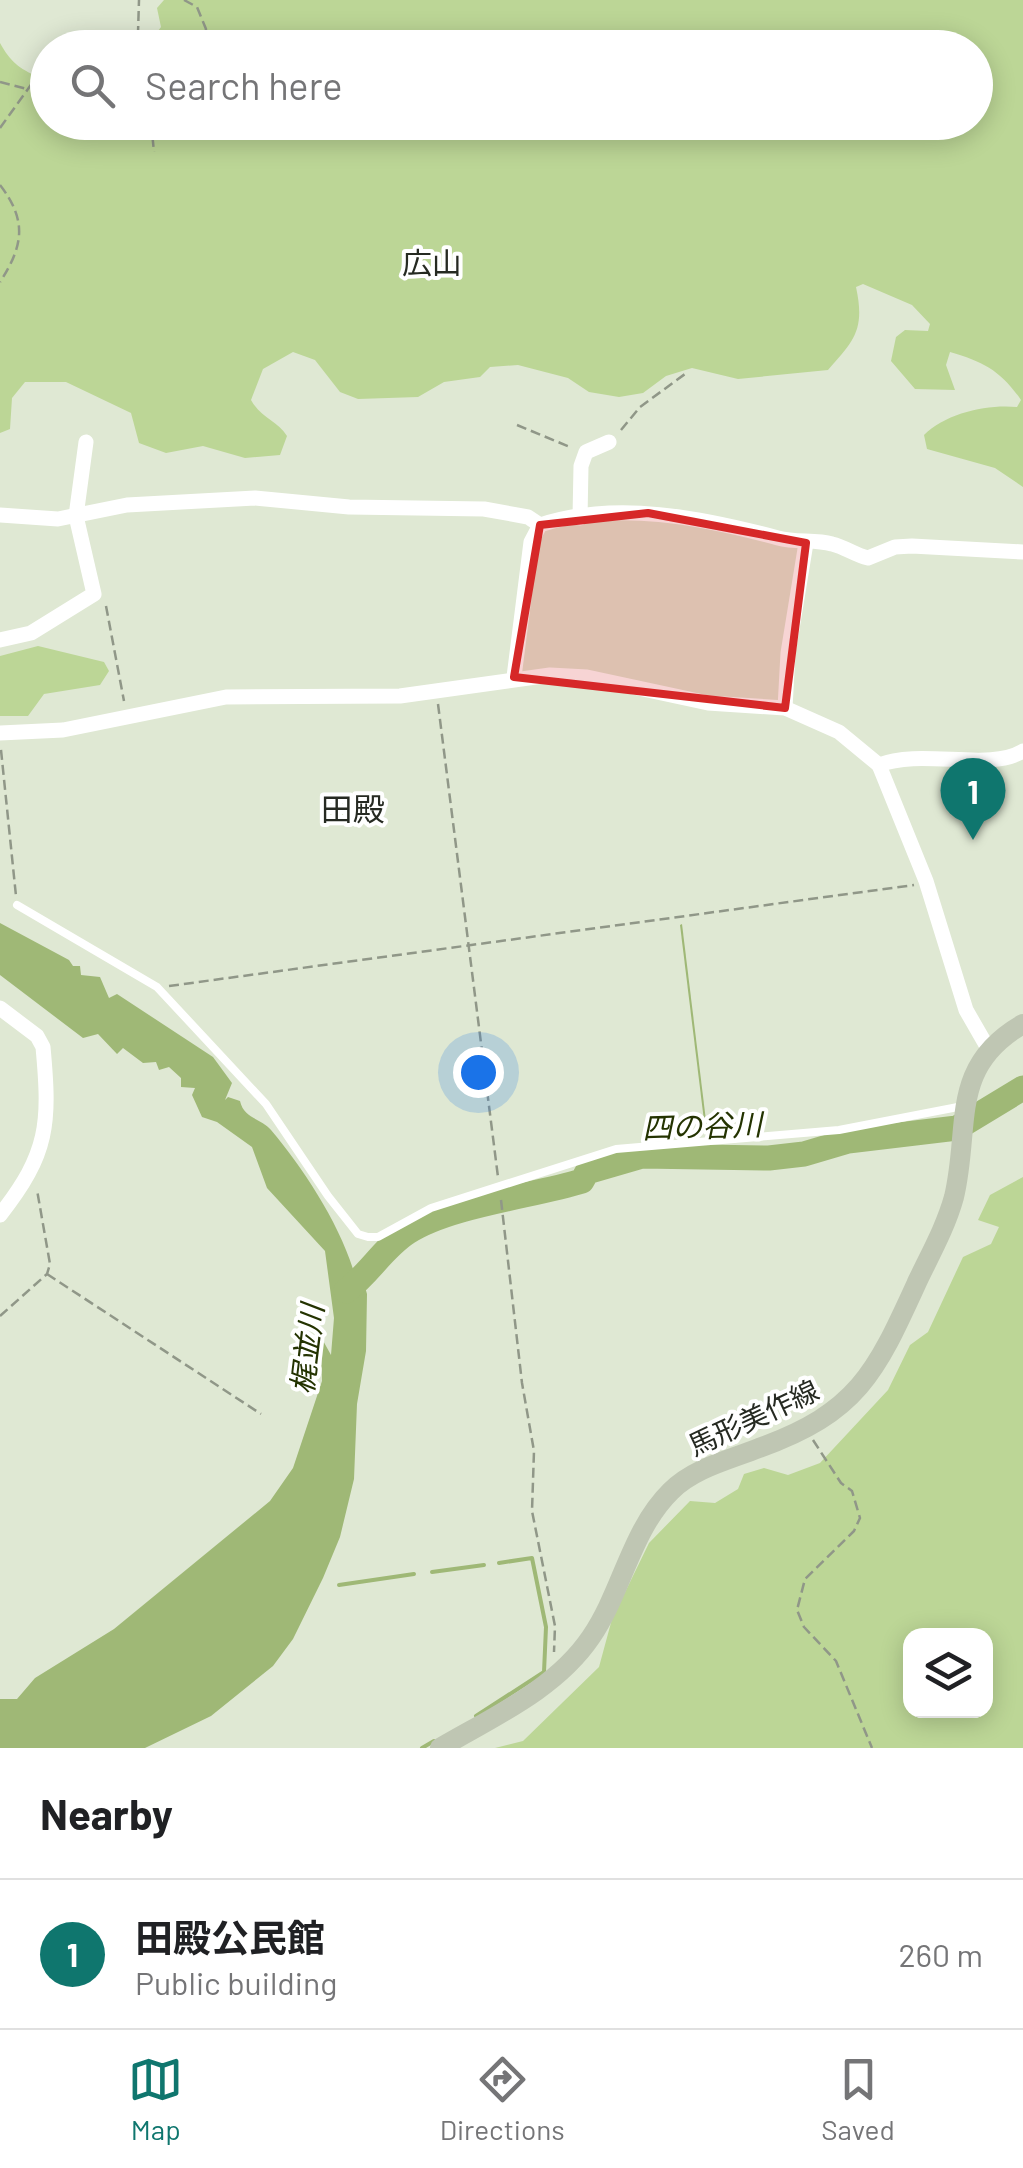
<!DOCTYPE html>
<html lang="en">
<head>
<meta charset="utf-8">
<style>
  :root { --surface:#fff; --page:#f6f6f6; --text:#202124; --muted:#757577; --line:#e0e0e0; --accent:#0f766e }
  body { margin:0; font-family:Barlow,"Noto Sans JP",sans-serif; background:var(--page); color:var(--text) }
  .controls { position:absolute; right:30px; bottom:30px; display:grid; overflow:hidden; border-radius:20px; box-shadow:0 5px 25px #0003 }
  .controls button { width:90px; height:90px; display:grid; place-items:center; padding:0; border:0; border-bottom:2px solid var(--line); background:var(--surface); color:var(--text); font:50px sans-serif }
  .you { position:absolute; left:478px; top:1072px; width:35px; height:35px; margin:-25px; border:8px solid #fff; border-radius:50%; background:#1a73e8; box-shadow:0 0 0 15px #1a73e833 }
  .badge { display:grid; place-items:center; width:65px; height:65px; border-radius:50%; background:var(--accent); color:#fff; font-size:32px; font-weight:700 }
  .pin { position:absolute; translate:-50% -82px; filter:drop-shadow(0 2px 5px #0008) }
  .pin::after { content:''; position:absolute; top:52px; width:35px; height:30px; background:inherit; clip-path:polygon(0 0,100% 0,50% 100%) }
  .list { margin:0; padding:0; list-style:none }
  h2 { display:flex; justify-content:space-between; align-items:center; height:130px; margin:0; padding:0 40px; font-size:42px }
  h2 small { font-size:32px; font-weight:400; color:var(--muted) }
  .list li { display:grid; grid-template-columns:65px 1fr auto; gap:30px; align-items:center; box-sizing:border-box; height:150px; padding:0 40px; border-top:2px solid var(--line) }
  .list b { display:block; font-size:38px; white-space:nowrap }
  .list p { margin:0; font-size:32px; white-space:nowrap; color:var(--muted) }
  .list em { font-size:32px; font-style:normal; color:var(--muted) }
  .icon { flex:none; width:55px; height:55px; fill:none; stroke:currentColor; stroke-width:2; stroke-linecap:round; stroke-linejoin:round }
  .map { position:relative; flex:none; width:1023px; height:1748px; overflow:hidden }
  .search { position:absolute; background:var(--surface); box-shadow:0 5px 25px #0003; left:30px; right:30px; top:30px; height:110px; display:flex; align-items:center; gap:25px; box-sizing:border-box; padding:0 35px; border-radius:55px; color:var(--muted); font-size:38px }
  .sheet { height:280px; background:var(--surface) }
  nav { display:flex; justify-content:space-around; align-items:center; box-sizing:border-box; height:140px; border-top:2px solid var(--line); background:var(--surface); font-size:28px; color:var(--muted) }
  nav a { display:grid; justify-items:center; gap:5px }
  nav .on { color:var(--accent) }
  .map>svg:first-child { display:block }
  .green { fill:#bcd696; fill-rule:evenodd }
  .water { fill:#9fb876 }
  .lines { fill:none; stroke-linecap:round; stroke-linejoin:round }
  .stream { stroke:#9fb876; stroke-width:4 }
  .river { stroke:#9fb876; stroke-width:25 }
  .path { stroke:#909788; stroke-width:2.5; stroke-dasharray:10 5; stroke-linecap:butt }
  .lane { stroke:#fff; stroke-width:8 }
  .street { stroke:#fff; stroke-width:15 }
  .secondary { stroke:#bfc6b3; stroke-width:20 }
  .marked { fill:#d62828; fill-opacity:0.2; stroke:#d62828; stroke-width:8; stroke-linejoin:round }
  .labels { text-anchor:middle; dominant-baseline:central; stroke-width:8; stroke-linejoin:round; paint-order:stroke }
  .street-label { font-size:28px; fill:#262a22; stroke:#fff }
  .neighbourhood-label { font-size:30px; fill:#262a22; stroke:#fff }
  .water-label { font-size:30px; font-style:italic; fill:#243301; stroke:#fff }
  .quarter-label { font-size:32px; fill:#262a22; stroke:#fff }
</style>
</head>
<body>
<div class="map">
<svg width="1023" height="1748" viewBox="0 0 1023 1748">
  <rect width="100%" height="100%" fill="#dfe8d3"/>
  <!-- green -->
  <g class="green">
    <path d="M164,0H1023V487L995,468L927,449L924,435C946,413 987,404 1017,407L1021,400C1001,371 984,362 950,352L946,365L955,390L915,389L891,361L896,337L905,330L928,331L930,324L912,305L863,284L856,287C865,329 855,340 828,370L738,379L692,368L666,376L643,393L619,397L589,392L568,378L518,365L490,367L480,377L444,382L418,397L358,399L340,392L315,360L293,352L263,369L251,400C261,418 277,420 287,436L280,455L245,458L203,446L166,453L139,443L131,413L66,382H25L12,398L10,429L0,433V43C10,61 19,69 39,77L47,70L48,122H976V48L146,47L161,27L157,8Z"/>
    <path d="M38,646L104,662L109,671L100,685L44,694L28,716H0V656Z"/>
    <path d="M1023,1177V1748H495L523,1741L599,1667L612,1619L649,1543L690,1501L715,1503L738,1489L744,1474L764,1468L788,1475L820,1463L888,1390L910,1345L928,1332L963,1257L991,1244L999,1227L978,1220L990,1195ZM910,1636H986V1710H910Z"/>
  </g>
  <!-- water -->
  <g class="water">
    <path d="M0,923L69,960L73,966H80L81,975L100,977L109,998L117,994L213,1057L232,1083L225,1100L228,1097L240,1101C244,1119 261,1118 271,1130C302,1167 337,1219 353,1269L361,1273L367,1294L366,1351L357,1404L354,1479L340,1537L323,1578L293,1639L273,1666L211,1716L145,1748H0V1699H17L35,1678L114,1629L270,1501L293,1468L322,1381L321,1337L331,1355L334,1318L325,1251L267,1188L252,1147L217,1122L202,1117L192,1095L195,1088L181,1087V1078L169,1067L159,1070L156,1062L143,1063L123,1048L117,1054L98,1034L83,1038L0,975Z"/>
    <path d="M682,924L708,1137H706L680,925Z"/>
  </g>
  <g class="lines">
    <!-- stream -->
    <g class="stream">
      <path d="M432,1572L484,1565"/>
      <path d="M339,1585L414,1574"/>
      <path d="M476,1716L544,1672L546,1627L532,1558L499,1563"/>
      <path d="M422,1748L434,1741"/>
    </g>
    <!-- river -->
    <path class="river" d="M346,1291C370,1273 383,1248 408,1232C450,1205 534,1196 582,1181L587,1172L642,1156L769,1158L804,1154L848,1141L957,1128L1023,1088"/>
    <!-- path -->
    <g class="path">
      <path d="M184,0L197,7L206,29L203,48"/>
      <path d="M128,48L138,33L139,0"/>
      <path d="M0,82L27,89"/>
      <path d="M151,122L154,152"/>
      <path d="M0,128L48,61"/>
      <path d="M0,185C27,220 24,245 0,282"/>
      <path d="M517,425L570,447"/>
      <path d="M621,430L640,407L685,374"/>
      <path d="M106,606L124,701"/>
      <path d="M438,704L498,1177"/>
      <path d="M1,750L16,896"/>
      <path d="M169,986L914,885"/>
      <path d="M501,1200L522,1383L534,1451L532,1511L555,1626L554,1652"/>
      <path d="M47,1274L261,1414"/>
      <path d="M0,1316L47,1274L50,1264L37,1190"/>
      <path d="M813,1440L841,1483L852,1491L860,1518L854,1531L805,1579L797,1610L804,1627L836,1661L872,1748"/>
    </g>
    <!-- lane -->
    <path class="lane" d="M17,905L157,987L266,1104L328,1196L358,1234L368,1237H378L431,1208L616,1149L839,1130L963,1106"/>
    <!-- street -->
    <g class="street">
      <path d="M0,515L58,519L127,505L255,498L349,507L484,509L528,517L540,525"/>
      <path d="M580,518L581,466L586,452L609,442"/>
      <path d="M0,640L31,633L94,594L76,516L86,442"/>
      <path d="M514,677L531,542L540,525C616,500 703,518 778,538C796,543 815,539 832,544C845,547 855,555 868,558L895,547L912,546L1023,552"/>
      <path d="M785,708L788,653L806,543"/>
      <path d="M0,733L63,730L226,697L400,696L550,675L587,677L708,703L785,708L839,732L879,765"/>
      <path d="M0,1008L37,1036L43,1047C50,1123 49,1153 0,1215"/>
      <path d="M989,1050L966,1010L926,881L879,765C921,748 990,772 1023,751"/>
    </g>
    <!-- secondary -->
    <path class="secondary" d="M440,1748C493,1717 556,1689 591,1637C622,1592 631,1530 671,1491C694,1468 729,1460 759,1448C859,1412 876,1372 918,1280C931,1253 946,1226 954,1197C971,1126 948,1067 1023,1024"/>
  </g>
  <!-- marked area -->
  <path class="marked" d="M648,513L806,543L785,708L514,677L540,525Z"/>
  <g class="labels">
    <!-- street labels -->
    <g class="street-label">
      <text transform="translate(753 1417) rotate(-25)">馬形美作線</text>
    </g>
    <!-- neighbourhood labels -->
    <g class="neighbourhood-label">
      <text x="432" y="262">広山</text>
    </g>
    <!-- water labels -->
    <g class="water-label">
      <text transform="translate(702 1125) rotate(-2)">四の谷川</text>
      <text transform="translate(306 1349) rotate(-83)">梶並川</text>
    </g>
    <!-- quarter labels -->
    <g class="quarter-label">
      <text x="353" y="808">田殿</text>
    </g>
  </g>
</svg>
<div class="controls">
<button><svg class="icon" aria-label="layers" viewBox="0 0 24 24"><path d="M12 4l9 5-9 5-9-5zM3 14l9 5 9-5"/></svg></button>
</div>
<div class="you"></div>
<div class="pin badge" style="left:973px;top:840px">1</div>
<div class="search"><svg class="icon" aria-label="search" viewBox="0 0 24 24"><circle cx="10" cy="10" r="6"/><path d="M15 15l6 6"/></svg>Search here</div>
</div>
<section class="sheet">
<h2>Nearby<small></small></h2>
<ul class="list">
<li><span class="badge">1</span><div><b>田殿公民館</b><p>Public building</p></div><em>260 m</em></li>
</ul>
</section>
<nav>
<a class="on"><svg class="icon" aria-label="map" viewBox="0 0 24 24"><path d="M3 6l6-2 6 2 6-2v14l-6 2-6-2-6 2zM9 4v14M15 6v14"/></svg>Map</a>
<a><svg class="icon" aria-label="directions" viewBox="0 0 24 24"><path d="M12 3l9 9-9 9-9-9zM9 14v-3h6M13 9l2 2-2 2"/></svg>Directions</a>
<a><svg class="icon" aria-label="saved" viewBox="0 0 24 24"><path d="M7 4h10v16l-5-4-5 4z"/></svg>Saved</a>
</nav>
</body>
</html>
